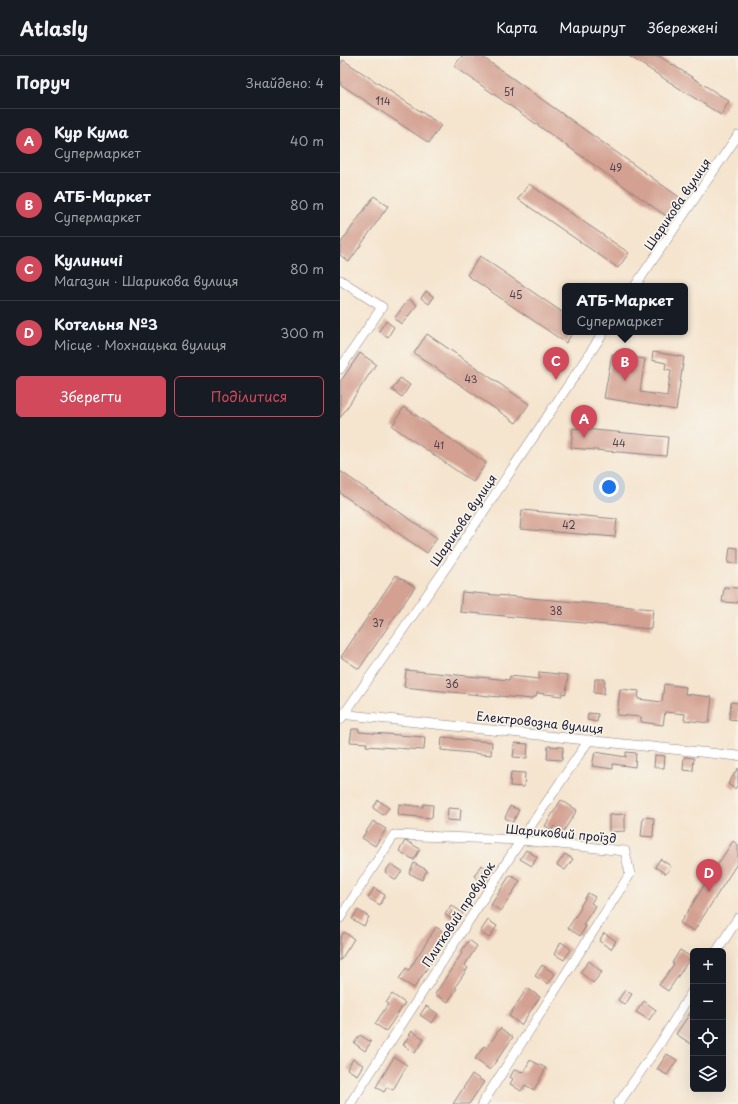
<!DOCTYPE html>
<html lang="uk">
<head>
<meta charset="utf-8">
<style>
  :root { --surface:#171b24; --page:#20242c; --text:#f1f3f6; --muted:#9ea1a6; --line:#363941; --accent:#d1495b }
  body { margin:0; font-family:"Playpen Sans",sans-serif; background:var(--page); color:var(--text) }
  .controls { position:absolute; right:12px; bottom:12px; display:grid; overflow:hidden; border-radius:6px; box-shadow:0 4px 16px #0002 }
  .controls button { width:36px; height:36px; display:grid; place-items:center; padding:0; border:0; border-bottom:1px solid var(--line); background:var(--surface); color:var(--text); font:20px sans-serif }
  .you { position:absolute; left:269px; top:431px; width:14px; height:14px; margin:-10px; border:3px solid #fff; border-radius:50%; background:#1a73e8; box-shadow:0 0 0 6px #1a73e833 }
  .badge { display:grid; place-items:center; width:26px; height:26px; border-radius:50%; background:var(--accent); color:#fff; font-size:13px; font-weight:700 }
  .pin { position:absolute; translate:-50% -33px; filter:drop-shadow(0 1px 2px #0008) }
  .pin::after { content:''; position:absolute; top:21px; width:14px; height:12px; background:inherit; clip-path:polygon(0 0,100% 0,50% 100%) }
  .popup { position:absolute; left:222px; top:227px; width:126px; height:52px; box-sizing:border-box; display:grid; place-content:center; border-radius:6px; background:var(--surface); filter:drop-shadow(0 1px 3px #0005); font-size:13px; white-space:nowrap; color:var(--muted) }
  .popup b { font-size:15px; color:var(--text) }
  .popup::after { content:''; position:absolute; left:50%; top:100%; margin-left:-8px; border:8px solid transparent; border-top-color:var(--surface) }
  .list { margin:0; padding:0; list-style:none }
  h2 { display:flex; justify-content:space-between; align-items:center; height:52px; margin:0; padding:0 16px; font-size:17px }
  h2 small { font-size:13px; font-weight:400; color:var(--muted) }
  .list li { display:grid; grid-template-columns:26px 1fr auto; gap:12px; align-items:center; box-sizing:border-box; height:64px; padding:0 16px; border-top:1px solid var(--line) }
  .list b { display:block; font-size:15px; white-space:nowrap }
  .list p { margin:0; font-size:13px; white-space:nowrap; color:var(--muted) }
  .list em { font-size:13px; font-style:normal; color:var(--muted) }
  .actions { display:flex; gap:8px; padding:12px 16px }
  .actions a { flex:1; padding:9px 0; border:1px solid var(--accent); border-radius:6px; text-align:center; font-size:14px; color:var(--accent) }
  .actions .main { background:var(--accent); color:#fff }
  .icon { flex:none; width:22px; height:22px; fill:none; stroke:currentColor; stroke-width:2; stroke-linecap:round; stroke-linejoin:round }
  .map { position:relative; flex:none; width:398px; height:1048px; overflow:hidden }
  header { display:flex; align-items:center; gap:24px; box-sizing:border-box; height:56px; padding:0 20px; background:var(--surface); border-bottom:1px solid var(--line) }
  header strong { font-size:19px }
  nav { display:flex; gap:22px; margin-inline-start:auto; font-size:14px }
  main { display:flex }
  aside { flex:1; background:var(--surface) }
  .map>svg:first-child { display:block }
  .building { fill:#d3a091 }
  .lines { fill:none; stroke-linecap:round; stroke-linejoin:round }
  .street-casing { stroke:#8c8384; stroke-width:10 }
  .street { stroke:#fff; stroke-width:9 }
  .labels { text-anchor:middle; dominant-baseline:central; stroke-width:3.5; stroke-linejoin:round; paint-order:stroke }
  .number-label { font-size:10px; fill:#4e4250 }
  .street-label { font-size:12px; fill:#22223b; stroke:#f7f3e8 }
</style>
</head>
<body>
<header>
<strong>Atlasly</strong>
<nav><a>Карта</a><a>Маршрут</a><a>Збережені</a></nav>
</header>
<main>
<aside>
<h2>Поруч<small>Знайдено: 4</small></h2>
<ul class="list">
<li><span class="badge">A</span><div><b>Кур Кума</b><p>Супермаркет</p></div><em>40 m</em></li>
<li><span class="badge">B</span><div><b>АТБ-Маркет</b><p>Супермаркет</p></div><em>80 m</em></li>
<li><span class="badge">C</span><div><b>Кулиничі</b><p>Магазин · Шарикова вулиця</p></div><em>80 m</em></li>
<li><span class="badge">D</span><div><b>Котельня №3</b><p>Місце · Мохнацька вулиця</p></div><em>300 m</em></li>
</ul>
<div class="actions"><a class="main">Зберегти</a><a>Поділитися</a></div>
</aside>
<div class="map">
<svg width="398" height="1048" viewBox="0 0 398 1048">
  <rect width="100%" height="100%" fill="#f7f3e8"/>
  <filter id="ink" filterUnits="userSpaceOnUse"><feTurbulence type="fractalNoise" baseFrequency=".025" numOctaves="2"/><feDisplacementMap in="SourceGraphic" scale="8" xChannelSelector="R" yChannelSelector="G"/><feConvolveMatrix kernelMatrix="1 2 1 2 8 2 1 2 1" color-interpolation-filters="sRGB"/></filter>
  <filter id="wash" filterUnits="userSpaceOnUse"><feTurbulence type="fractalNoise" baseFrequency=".012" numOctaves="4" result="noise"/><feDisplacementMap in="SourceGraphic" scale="16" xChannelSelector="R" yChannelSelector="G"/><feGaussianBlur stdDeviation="0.9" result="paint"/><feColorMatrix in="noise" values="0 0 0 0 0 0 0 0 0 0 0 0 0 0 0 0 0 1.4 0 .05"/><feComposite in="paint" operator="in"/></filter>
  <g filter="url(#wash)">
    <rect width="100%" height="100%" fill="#f5e4ce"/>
    <g id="blocks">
      <!-- building -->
      <g class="building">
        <path d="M122,0H141L342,143L329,162L114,10Z"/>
        <path d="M289,0H319L389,45L381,59Z"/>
        <path d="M3,4L101,69L89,87L0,28V8Z"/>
        <path d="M189,128L289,197L278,212L178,143Z"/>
        <path d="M34,140L48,150L9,206L0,199V188Z"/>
        <path d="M140,200L225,258V276H233L226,287L127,219Z"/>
        <path d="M86,235L94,241L89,248L81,242Z"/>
        <path d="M69,243L77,249L62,268L54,263Z"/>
        <path d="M46,265L54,271L48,281L39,275Z"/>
        <path d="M87,278L189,348L176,367L74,297Z"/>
        <path d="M313,296L344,301L336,354L264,342L272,298L305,303L300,336L327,340L331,314L325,313L326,307L312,304Z"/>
        <path d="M20,297L36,308L0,362V326Z"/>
        <path d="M60,322L70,329L62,341L52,334Z"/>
        <path d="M64,351L146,407L133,426L52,370Z"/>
        <path d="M233,372L328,381L326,400L231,392Z"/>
        <path d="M0,415L97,482L87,497L0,437Z"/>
        <path d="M182,454L277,463L275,481L180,473Z"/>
        <path d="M390,491L398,492V508L388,507Z"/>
        <path d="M56,519L75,531L19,613L1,601Z"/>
        <path d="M384,531L398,532V547L382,546Z"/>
        <path d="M122,536L313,553L311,573L120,556Z"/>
        <path d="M66,614L169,624L170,620L199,623V616L228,619L226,638L222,637V640L197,637L196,641H192V643L159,640V641L64,631Z"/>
        <path d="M255,623H265L264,638L254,637Z"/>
        <path d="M324,628L346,631L345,638L372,641L369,667L344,664L345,658L325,656L323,669L301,666V661L277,659L280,633L299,635L298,643L322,646Z"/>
        <path d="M391,646L398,647V664L389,663Z"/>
        <path d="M248,657L258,658L257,666L247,664Z"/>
        <path d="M12,673H19V676L85,681L84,694L26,690L27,687L10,686Z"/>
        <path d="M102,681L114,682V683L152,686L151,699L101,694Z"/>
        <path d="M175,687L188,688L187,702L173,701Z"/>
        <path d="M208,690L223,691L222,704L207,703Z"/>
        <path d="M255,696L286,701V696L296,697L295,711L273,708V713L252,710Z"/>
        <path d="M315,699L325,700L324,712L314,711Z"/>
        <path d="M344,701L354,702L353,715L343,714Z"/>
        <path d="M398,712V728L395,733L388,728Z"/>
        <path d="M171,716L185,717L184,731L170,730Z"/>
        <path d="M38,744L49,752L43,759L33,752Z"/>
        <path d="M221,744L237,754L223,776L214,770L212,774L205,770Z"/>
        <path d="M59,748L83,751V748L93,749L92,762L58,759Z"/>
        <path d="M170,750L179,754L173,766L165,762Z"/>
        <path d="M108,752L121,753L120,765L107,764Z"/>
        <path d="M285,758V775L269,776V759Z"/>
        <path d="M303,761L314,762L313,781L301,780Z"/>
        <path d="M33,765L46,773L35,790L22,782Z"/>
        <path d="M65,785L68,786L80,793L74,804L59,795Z"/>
        <path d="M393,785L398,789V806L354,875L340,867Z"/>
        <path d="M186,794L197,801L192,810L180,803Z"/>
        <path d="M225,798L233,803L225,814L217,809Z"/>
        <path d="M320,803L331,810L326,818L315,811Z"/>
        <path d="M74,807L87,814L82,824L69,817Z"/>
        <path d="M51,808L62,815L56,824L45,816Z"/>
        <path d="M141,809L150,814L143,826L134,820Z"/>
        <path d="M170,819L180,825L161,855L151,849Z"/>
        <path d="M34,832L45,839L40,849L28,842Z"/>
        <path d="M248,837L255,841L251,847L255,850L243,869L246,870L240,880L228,872L241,852L240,851Z"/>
        <path d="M111,849L123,857L117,866L105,859Z"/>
        <path d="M18,854L29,861L24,870L12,863Z"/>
        <path d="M148,864L157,870L149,882L140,876Z"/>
        <path d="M96,871L109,879L74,932L59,923L66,912L69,914Z"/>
        <path d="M4,876L14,883L0,905V883Z"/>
        <path d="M264,877L276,885L271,893L259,885Z"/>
        <path d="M129,884L137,890L125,909L128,912L115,931L117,932L108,946L95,938L122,897L121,896Z"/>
        <path d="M221,886L231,893L224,904L214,898Z"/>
        <path d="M340,894L351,901L328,935L319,929L334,908L332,907Z"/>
        <path d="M249,905L262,916L253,927L240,916Z"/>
        <path d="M202,909L215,918L208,928L195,920Z"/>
        <path d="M187,932L200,941L181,969L169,960Z"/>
        <path d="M285,934L292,938L285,949L278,944Z"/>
        <path d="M52,938L65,947L46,975L35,968L48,948L46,947Z"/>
        <path d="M304,945L316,954L309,964L296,956Z"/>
        <path d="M86,950L98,958L92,967L80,959Z"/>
        <path d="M353,953V989L336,978Z"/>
        <path d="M160,972L173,981L150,1014L135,1003L144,990L147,992Z"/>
        <path d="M72,975L84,983L75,997L63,989Z"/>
        <path d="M20,979L31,986L25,995L14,987Z"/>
        <path d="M327,998L337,1004L327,1019L317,1013Z"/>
        <path d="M54,1001L67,1009L53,1034L47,1031L44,1036L36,1031Z"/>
        <path d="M13,1003L23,1009L17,1019L7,1013Z"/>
        <path d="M190,1004L206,1012L194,1034L185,1029L181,1035L170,1028L173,1023L170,1021L174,1014L184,1016Z"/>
        <path d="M132,1018L144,1026L129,1048H113Z"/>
      </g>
    </g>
  </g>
  <g filter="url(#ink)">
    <use href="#blocks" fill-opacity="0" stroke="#8c8384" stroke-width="1"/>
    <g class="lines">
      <defs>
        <g id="street">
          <path d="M0,224L42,251L0,313"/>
          <path d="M295,230L398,79"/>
          <path d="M0,658L398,700"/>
          <path d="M0,664L107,510L264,276"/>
          <path d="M0,862L54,779L181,784L285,795L290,818L142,1048"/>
          <path d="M377,895L398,862"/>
          <path d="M10,1048L181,784L249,684"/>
          <path d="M278,1048L321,986L353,934"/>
        </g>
      </defs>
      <!-- street casing -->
      <use href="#street" class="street-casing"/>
      <!-- street -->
      <use href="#street" class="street"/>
    </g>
  </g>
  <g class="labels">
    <!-- number labels -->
    <g class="number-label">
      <text x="169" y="35">51</text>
      <text x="43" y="44">114</text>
      <text x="276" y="111">49</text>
      <text x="176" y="238">45</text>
      <text x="131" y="322">43</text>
      <text x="279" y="386">44</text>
      <text x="99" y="388">41</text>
      <text x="229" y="468">42</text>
      <text x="216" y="554">38</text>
      <text x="38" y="566">37</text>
      <text x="112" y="627">36</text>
    </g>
    <!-- street labels -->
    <g class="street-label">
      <text transform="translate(337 148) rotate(-56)">Шарикова вулиця</text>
      <text transform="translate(123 464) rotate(-56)">Шарикова вулиця</text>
      <text transform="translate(200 666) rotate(6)">Електровозна вулиця</text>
      <text transform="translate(221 777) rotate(5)">Шариковий проїзд</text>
      <text transform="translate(118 858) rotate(-57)">Плитковий провулок</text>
    </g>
  </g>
</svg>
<div class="controls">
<button>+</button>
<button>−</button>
<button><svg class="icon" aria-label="locate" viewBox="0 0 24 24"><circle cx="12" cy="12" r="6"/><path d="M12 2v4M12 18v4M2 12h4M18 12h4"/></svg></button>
<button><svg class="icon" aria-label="layers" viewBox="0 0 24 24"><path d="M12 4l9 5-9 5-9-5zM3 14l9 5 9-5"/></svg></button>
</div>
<div class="you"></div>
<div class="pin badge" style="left:244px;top:382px">A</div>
<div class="pin badge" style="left:285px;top:325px">B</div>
<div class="popup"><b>АТБ-Маркет</b>Супермаркет</div>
<div class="pin badge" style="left:216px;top:324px">C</div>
<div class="pin badge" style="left:369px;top:836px">D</div>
</div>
</main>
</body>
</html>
